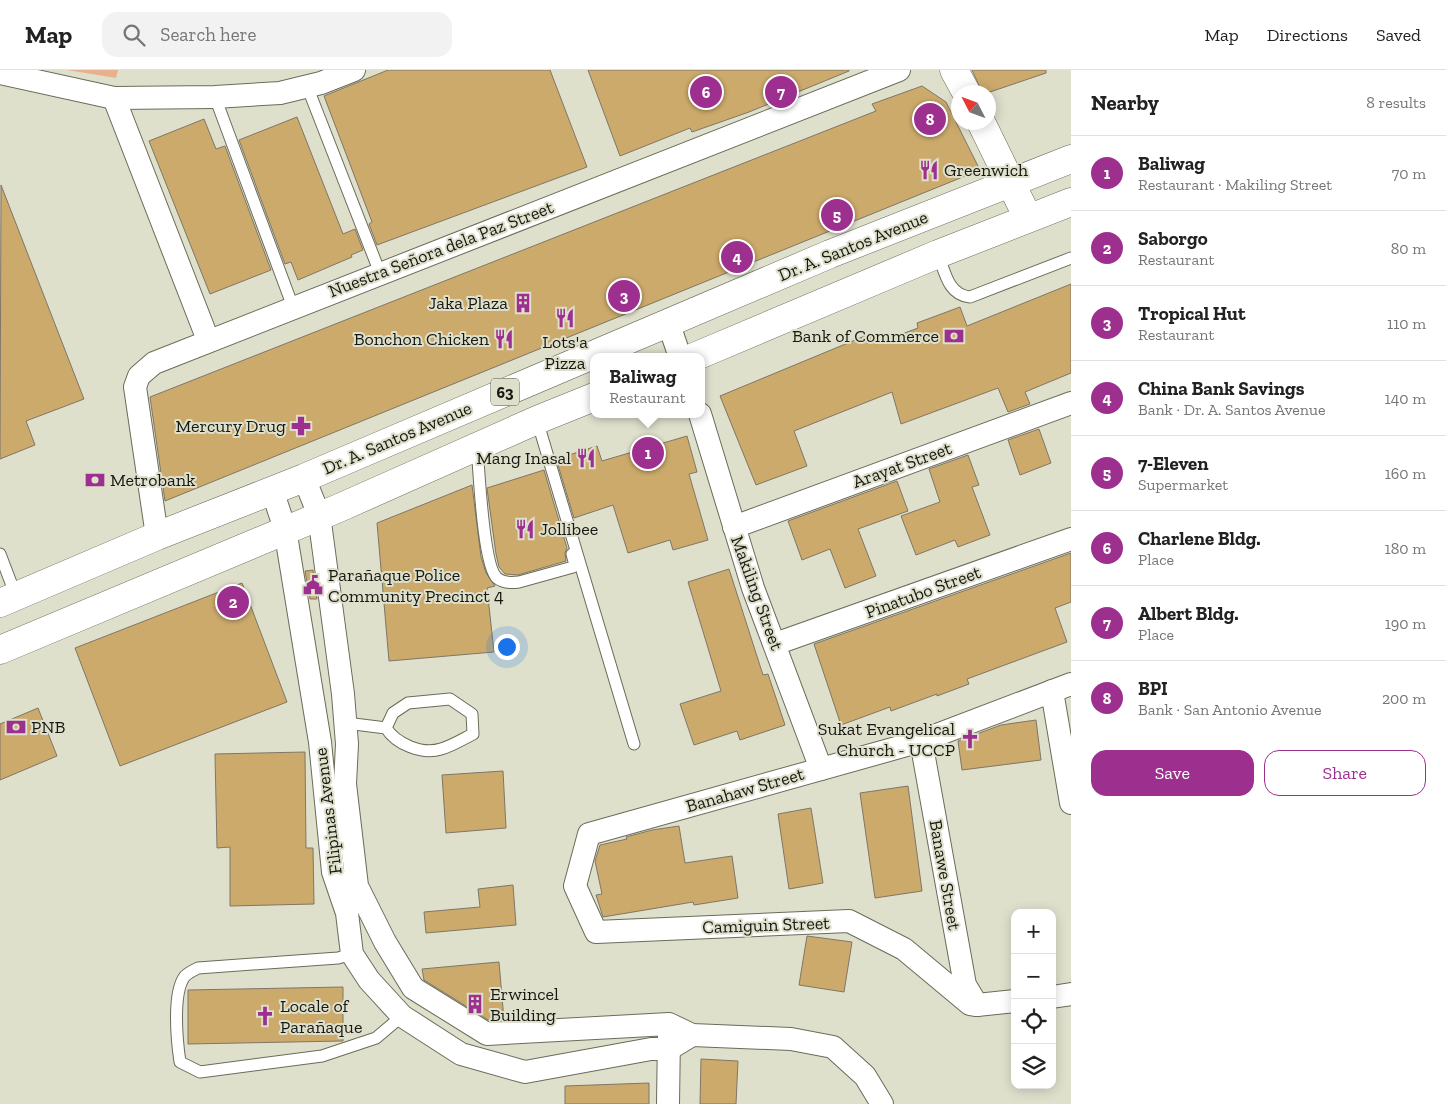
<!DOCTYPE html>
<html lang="en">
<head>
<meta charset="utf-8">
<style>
  :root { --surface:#fff; --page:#f2f2f2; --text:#222; --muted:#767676; --line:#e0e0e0; --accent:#9d308f }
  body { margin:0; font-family:"Zilla Slab",serif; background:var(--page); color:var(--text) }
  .controls { position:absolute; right:15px; bottom:15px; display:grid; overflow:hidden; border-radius:10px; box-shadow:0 2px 12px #0003 }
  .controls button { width:45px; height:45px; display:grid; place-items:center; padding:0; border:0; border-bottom:1px solid var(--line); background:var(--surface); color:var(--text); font:25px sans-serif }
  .compass { position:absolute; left:951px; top:15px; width:45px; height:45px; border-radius:50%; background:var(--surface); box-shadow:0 2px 12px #0003; rotate:312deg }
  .you { position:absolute; left:506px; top:576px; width:18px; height:18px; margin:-12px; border:4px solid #fff; border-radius:50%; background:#1a73e8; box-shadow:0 0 0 8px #1a73e833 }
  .badge { display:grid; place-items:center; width:32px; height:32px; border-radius:50%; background:var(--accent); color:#fff; font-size:16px; font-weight:700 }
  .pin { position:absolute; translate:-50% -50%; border:2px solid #fff; box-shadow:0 1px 5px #0006 }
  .popup { position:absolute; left:590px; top:283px; width:115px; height:65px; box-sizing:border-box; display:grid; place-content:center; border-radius:10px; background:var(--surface); filter:drop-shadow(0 1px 4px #0005); font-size:16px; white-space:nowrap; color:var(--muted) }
  .popup b { font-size:19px; color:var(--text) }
  .popup::after { content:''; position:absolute; left:50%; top:100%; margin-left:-10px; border:10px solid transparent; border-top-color:var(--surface) }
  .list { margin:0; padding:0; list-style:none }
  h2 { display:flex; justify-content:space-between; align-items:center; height:65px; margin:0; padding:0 20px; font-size:21px }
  h2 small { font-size:16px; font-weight:400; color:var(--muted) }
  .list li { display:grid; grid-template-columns:32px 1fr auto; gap:15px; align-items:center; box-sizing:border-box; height:75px; padding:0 20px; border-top:1px solid var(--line) }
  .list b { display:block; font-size:19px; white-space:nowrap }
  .list p { margin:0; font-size:16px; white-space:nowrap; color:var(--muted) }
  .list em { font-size:16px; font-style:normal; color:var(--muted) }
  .actions { display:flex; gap:10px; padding:15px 20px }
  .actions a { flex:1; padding:11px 0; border:1px solid var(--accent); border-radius:15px; text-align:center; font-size:18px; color:var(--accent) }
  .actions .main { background:var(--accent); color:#fff }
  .icon { flex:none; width:28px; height:28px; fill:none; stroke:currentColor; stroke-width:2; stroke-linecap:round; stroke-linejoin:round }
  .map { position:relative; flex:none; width:1071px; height:1034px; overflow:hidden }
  header { display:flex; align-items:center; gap:30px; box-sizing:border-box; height:70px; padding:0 25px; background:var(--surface); border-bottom:1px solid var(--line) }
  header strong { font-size:24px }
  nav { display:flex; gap:28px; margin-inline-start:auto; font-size:18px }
  .search { width:350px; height:45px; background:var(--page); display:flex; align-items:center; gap:12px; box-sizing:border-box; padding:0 18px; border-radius:15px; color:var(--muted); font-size:19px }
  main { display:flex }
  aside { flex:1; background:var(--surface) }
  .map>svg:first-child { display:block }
  .green { fill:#e8b18d }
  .building { fill:#ccaa6c; stroke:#7f7666 }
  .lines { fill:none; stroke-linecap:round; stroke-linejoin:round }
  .service-casing { stroke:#6b6b5a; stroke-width:13 }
  .minor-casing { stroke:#6b6b5a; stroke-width:24 }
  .secondary-casing { stroke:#6b6b5a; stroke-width:29 }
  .primary-casing { stroke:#6b6b5a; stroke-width:29 }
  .service { stroke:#fff; stroke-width:11 }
  .minor { stroke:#fff; stroke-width:22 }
  .secondary { stroke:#fff; stroke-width:28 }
  .primary { stroke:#fff; stroke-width:28 }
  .labels { text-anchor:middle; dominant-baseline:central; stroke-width:4; stroke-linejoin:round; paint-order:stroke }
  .shield { fill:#dfe0cc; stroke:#535449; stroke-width:1 }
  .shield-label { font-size:16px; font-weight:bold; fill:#171811 }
  .poi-label { font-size:18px; fill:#171811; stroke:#dfe0cc; text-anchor:start }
  .street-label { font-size:18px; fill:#171811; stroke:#dfe0cc }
</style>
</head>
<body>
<header>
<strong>Map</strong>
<div class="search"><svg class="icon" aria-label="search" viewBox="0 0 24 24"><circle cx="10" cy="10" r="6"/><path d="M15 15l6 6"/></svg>Search here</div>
<nav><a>Map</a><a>Directions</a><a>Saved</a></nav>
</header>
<main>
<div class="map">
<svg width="1071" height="1034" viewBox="0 0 1071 1034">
  <rect width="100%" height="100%" fill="#dfe0cc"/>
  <!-- green -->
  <path class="green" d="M67,0H118L116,8Z"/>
  <!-- building -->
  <g class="building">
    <path d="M388,0H550L587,97L377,175L369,154L372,152L324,26Z"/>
    <path d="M588,0H849V1L749,42L692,62L690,58L620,86Z"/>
    <path d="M972,0H1046V3L990,22H982Z"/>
    <path d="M922,16L946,32L980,100L165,431L150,327L876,41L872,34Z"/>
    <path d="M297,47L343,164L355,159L363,180L351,185L352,187L298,210L291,192L285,194L239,70Z"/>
    <path d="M204,49L216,79L225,76L271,200L210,224L149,71Z"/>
    <path d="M1,115L84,329L26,351L35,375L0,389Z"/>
    <path d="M1071,214V303L1025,322L1030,334L1008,342L998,318L901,354L892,322L794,361L807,396L756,415L720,326L872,263L875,274L918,258L917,253L960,237L967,256Z"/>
    <path d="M1039,359L1051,393L1020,405L1008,370Z"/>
    <path d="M687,366L697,402L689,404L708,470L673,480L670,470L628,483L613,435L574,448L558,395L571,391L569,385L597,376L602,391Z"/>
    <path d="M968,385L979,415L972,417L990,465L958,477L955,470L916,485L901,446L940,432L929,399Z"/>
    <path d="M544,400L567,478L565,483L566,491L518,505L505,504L499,497L496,484L487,418Z"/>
    <path d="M897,411L908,441L858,459L876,506L845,518L830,479L802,490L788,451Z"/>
    <path d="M472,415L481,487L486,503L495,516L487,518L494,582L389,591L377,453Z"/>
    <path d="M1071,483V532L1055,538L1067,572L967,609L969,614L937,626V624L891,641L890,637L841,655L814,574Z"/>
    <path d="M729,499L763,605L768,604L785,655L740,670L737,661L694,675L680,634L721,621L688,512Z"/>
    <path d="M313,500L317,529H310L305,501Z"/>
    <path d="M242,513L287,632L120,696L75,578Z"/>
    <path d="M38,638L57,686L0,710V654Z"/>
    <path d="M1036,650L1041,690L962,700L958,671L1001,655Z"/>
    <path d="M305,682L306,778H313L314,834L230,836V777L217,778L215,684Z"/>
    <path d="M503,701L506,758L446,763L442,705Z"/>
    <path d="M908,716L922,821L875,828L860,723Z"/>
    <path d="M811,738L823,813L789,819L778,744Z"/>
    <path d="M679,756L685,793L732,786L738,828L694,835L693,832L603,847L596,825L602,824L595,791L600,775L627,769L626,767L652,760Z"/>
    <path d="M513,815L516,855L426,863L424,842L480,837L478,819Z"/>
    <path d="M807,866L852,872L844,922L799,915Z"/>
    <path d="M499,892L504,950L490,951L424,910L422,899Z"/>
    <path d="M343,917V971L188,974V920Z"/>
    <path d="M701,989L738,991L736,1034H700Z"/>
    <path d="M649,1013V1034H565V1016Z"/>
  </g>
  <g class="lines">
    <defs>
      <g id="service">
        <path d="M307,16L380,203"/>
        <path d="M215,27L293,237"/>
        <path d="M938,184C945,202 948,225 970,227L1071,188"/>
        <path d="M537,350L634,674"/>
        <path d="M477,377C479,399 483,496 497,508C503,513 512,513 519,512L573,497L575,495L572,484"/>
        <path d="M0,484L16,526"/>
        <path d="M346,653L386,658C396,674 422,685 441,679C452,676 463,669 473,664L472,644L450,629L408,633L393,643L386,658"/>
        <path d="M352,884L338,888L198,898C194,900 188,903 185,906C172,922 177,972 180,992L200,1002L322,986L376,968L402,946"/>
      </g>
      <g id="minor">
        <path d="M0,3L114,28L215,27L280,23L321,13L354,0"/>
        <path d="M114,28L208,270"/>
        <path d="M668,252L680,287"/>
        <path d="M700,344L753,518L821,699"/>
        <path d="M304,408L319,445L343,624L347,674L345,714L357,816L385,872L413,918L487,964L669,954L692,965L791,969L833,977L865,1006L882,1034"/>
        <path d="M272,420L285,459L320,672L333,802L347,843L352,884L369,910L402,946L461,984L525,1002L651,979H669L692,965"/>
        <path d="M734,457L1071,333"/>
        <path d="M157,466L135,317L139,306L154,293L899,0"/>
        <path d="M775,574L1071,469"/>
        <path d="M1052,621L1071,733"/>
        <path d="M921,671L965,915L977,935"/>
        <path d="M1052,927L1071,924"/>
        <path d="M1015,931L977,935L970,934L904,879L849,851L596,862L575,816L589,764L921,671L1071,614"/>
        <path d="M668,1034L669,965"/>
      </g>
      <g id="secondary">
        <path d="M954,0L966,22"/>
        <path d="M981,52L1028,148"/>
      </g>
      <g id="primary">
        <path d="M694,287L938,184L1071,132"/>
        <path d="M0,533L157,466L304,408L830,184L1071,89"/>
        <path d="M0,580L339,438L537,350L594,327"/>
      </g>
    </defs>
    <!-- service casing -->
    <use href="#service" class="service-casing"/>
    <!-- minor casing -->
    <use href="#minor" class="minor-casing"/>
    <!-- secondary casing -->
    <use href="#secondary" class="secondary-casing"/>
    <!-- primary casing -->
    <use href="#primary" class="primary-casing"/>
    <!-- service -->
    <use href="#service" class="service"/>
    <!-- minor -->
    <use href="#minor" class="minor"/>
    <!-- secondary -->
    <use href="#secondary" class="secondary"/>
    <!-- primary -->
    <use href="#primary" class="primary"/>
  </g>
  <!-- icons -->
  <defs>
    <symbol id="restaurant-bare" viewBox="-9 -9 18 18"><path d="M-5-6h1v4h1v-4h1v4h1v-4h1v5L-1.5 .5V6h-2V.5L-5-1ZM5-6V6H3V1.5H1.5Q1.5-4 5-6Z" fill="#9d308f" stroke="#dfe0cc" stroke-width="2.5" paint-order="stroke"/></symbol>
    <symbol id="building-bare" viewBox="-9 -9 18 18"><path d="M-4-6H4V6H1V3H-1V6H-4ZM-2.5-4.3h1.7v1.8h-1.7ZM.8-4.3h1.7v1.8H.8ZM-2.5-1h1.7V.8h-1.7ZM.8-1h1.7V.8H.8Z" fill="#9d308f" stroke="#dfe0cc" stroke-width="2.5" paint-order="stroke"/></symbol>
    <symbol id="bank-bare" viewBox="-9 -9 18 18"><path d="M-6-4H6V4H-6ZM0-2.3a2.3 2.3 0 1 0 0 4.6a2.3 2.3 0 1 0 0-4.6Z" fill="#9d308f" stroke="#dfe0cc" stroke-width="2.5" paint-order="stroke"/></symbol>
    <symbol id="pharmacy-bare" viewBox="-9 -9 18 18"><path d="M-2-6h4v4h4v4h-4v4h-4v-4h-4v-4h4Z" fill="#9d308f" stroke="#dfe0cc" stroke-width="2.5" paint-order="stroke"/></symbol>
    <symbol id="civic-bare" viewBox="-9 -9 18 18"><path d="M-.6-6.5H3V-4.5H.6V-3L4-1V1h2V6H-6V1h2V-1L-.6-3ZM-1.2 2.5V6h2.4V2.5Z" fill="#9d308f" stroke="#dfe0cc" stroke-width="2.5" paint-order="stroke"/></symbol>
    <symbol id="church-bare" viewBox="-9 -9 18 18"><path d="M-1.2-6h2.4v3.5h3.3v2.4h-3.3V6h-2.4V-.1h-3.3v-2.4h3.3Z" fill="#9d308f" stroke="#dfe0cc" stroke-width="2.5" paint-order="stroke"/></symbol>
  </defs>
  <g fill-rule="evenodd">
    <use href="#restaurant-bare" x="915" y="86" width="28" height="28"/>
    <use href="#building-bare" x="509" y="219" width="28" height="28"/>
    <use href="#restaurant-bare" x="551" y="234" width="28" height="28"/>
    <use href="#bank-bare" x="940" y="252" width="28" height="28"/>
    <use href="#restaurant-bare" x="490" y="255" width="28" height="28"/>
    <use href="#pharmacy-bare" x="287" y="342" width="28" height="28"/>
    <use href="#restaurant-bare" x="572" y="374" width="28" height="28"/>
    <use href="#bank-bare" x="81" y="396" width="28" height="28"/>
    <use href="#restaurant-bare" x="511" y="445" width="28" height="28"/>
    <use href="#civic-bare" x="299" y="501" width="28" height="28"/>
    <use href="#bank-bare" x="2" y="643" width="28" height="28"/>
    <use href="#church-bare" x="956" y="655" width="28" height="28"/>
    <use href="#building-bare" x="461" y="920" width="28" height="28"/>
    <use href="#church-bare" x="251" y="932" width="28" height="28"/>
  </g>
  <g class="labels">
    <!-- shield labels -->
    <rect class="shield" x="491" y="308.5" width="28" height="27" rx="4"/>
    <g class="shield-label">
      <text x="505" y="322">63</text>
    </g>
    <!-- poi labels -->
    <g class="poi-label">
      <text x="944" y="100">Greenwich</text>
      <text x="508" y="233" text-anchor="end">Jaka Plaza</text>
      <text x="939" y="266" text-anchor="end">Bank of Commerce</text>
      <text x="489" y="269" text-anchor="end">Bonchon Chicken</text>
      <text x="565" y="272" text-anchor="middle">Lots'a<tspan x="565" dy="21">Pizza</tspan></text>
      <text x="286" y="356" text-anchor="end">Mercury Drug</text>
      <text x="571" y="388" text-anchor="end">Mang Inasal</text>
      <text x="110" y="410">Metrobank</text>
      <text x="540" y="459">Jollibee</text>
      <text x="328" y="505">Parañaque Police<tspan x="328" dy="21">Community Precinct 4</tspan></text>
      <text x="31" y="657">PNB</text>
      <text x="955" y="659" text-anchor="end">Sukat Evangelical<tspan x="955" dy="21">Church - UCCP</tspan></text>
      <text x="490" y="924">Erwincel<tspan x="490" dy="21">Building</tspan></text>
      <text x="280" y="936">Locale of<tspan x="280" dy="21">Parañaque</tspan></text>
    </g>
    <!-- street labels -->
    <g class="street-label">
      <text transform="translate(853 176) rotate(-22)">Dr. A. Santos Avenue</text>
      <text transform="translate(441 179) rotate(-21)">Nuestra Señora dela Paz Street</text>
      <text transform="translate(397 368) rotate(-23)">Dr. A. Santos Avenue</text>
      <text transform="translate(902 395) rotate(-20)">Arayat Street</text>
      <text transform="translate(923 522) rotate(-20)">Pinatubo Street</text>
      <text transform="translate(757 523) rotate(70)">Makiling Street</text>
      <text transform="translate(745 720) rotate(-16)">Banahaw Street</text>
      <text transform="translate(328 741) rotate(-97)">Filipinas Avenue</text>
      <text transform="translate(945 805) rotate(80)">Banawe Street</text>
      <text transform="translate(766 855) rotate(-2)">Camiguin Street</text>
    </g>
  </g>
</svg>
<div class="controls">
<button>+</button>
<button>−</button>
<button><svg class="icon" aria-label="locate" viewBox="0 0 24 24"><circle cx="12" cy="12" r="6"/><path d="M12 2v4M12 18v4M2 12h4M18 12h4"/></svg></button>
<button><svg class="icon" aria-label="layers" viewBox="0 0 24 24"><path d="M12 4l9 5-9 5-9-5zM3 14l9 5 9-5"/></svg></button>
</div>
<svg class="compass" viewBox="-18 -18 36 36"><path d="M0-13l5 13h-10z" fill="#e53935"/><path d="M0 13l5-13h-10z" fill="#767676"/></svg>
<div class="you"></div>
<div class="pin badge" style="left:648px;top:383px">1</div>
<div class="popup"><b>Baliwag</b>Restaurant</div>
<div class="pin badge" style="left:233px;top:532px">2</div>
<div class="pin badge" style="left:624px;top:226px">3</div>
<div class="pin badge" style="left:737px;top:187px">4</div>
<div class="pin badge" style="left:837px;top:145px">5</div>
<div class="pin badge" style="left:706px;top:22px">6</div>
<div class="pin badge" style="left:781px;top:22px">7</div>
<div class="pin badge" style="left:930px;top:49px">8</div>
</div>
<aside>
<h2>Nearby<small>8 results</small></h2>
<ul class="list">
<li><span class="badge">1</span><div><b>Baliwag</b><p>Restaurant · Makiling Street</p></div><em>70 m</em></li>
<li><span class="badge">2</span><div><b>Saborgo</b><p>Restaurant</p></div><em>80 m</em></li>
<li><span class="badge">3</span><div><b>Tropical Hut</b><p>Restaurant</p></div><em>110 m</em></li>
<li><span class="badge">4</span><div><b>China Bank Savings</b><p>Bank · Dr. A. Santos Avenue</p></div><em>140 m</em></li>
<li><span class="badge">5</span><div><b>7-Eleven</b><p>Supermarket</p></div><em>160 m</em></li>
<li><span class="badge">6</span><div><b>Charlene Bldg.</b><p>Place</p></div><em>180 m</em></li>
<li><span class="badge">7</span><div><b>Albert Bldg.</b><p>Place</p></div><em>190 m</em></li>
<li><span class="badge">8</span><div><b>BPI</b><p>Bank · San Antonio Avenue</p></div><em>200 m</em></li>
</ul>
<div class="actions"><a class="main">Save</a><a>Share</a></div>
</aside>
</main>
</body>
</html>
